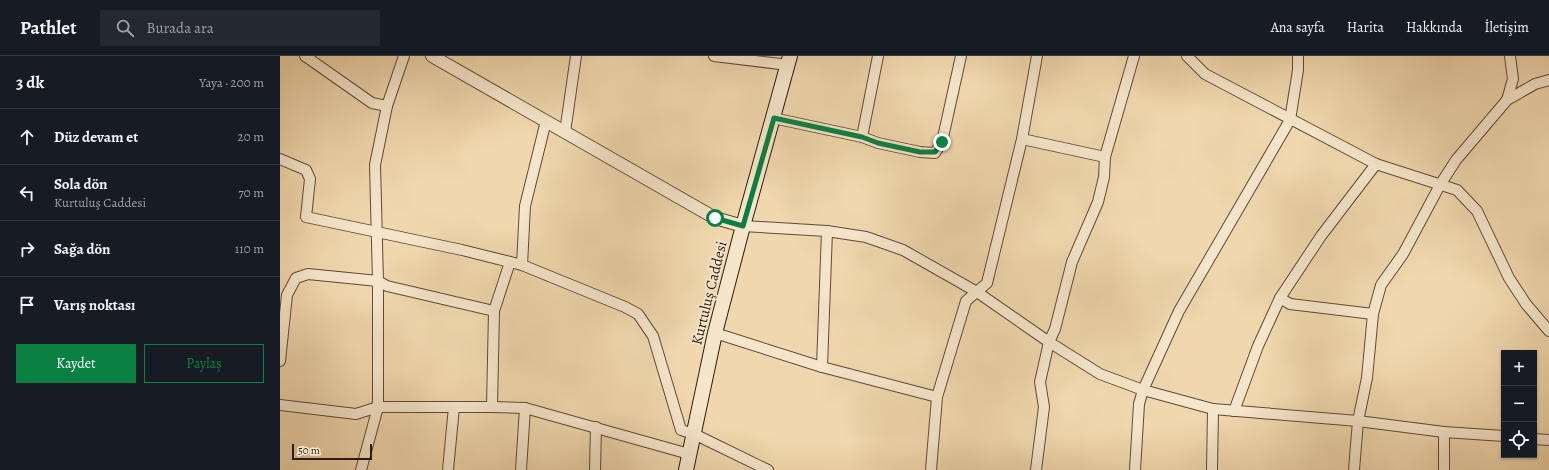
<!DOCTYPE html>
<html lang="tr">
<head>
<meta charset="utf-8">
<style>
  :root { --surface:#171b24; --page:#242831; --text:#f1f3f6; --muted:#9ea1a6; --line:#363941; --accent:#0b8043 }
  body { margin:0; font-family:Alegreya,serif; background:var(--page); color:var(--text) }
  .controls { position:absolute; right:12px; bottom:12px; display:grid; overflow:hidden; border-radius:0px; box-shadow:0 1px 3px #0004 }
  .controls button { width:36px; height:36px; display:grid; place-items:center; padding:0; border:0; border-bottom:1px solid var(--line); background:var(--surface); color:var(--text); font:20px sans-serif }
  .scale { position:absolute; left:12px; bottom:10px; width:80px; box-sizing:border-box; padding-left:4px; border:2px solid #2f1b14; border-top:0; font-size:11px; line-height:14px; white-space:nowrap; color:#2f1b14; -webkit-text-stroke:3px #f5e5ca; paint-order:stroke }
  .stop { position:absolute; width:12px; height:12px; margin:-9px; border:3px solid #0b8043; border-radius:50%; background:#fff }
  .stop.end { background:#0b8043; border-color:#fff; box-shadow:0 1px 4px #0008 }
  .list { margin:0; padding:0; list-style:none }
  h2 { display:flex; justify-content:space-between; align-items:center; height:52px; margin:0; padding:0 16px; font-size:17px }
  h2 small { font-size:13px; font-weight:400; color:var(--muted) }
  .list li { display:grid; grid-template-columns:26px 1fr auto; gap:12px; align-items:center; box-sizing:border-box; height:56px; padding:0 16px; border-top:1px solid var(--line) }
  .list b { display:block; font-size:15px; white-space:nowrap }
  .list p { margin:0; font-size:13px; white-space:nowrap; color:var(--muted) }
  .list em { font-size:13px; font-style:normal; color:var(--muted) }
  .actions { display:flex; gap:8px; padding:12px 16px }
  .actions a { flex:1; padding:9px 0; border:1px solid var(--accent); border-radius:0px; text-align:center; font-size:14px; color:var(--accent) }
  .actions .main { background:var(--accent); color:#fff }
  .icon { flex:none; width:22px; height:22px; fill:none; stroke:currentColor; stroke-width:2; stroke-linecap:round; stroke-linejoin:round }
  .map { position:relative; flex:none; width:1269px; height:414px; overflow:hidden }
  header { display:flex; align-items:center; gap:24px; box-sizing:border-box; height:56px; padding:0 20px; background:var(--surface); border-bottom:1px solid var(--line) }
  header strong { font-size:19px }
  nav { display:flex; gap:22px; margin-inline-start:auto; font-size:14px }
  .search { width:280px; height:36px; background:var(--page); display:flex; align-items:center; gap:10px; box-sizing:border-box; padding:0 14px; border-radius:0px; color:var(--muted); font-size:15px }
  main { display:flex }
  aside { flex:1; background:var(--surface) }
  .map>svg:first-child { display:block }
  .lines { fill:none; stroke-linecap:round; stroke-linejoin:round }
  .minor-casing { stroke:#5f4a3a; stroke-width:12 }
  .tertiary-casing { stroke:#5f4a3a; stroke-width:14 }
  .secondary-casing { stroke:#2f1b14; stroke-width:16 }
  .minor { stroke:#f5e5ca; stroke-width:10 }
  .tertiary { stroke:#f5e5ca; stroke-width:12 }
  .secondary { stroke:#f5e5ca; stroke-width:14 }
  .route { stroke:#0b8043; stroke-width:5 }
  .labels { text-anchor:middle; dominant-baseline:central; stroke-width:3.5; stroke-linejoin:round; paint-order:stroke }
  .street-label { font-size:15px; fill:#2f1b14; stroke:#f5e5ca }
</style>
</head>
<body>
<header>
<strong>Pathlet</strong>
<div class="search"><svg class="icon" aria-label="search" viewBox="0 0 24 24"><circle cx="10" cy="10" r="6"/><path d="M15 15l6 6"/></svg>Burada ara</div>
<nav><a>Ana sayfa</a><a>Harita</a><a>Hakkında</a><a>İletişim</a></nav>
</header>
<main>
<aside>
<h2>3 dk<small>Yaya · 200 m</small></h2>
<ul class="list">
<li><svg class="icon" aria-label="ahead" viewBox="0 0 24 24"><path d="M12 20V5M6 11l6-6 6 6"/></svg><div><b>Düz devam et</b></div><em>20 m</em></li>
<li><svg class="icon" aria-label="left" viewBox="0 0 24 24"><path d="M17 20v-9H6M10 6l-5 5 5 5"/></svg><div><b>Sola dön</b><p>Kurtuluş Caddesi</p></div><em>70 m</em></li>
<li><svg class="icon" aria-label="right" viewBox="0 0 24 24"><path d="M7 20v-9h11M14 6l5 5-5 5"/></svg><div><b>Sağa dön</b></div><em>110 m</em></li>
<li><svg class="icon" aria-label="arrive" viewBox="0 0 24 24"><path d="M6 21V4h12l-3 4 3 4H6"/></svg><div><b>Varış noktası</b></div></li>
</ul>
<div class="actions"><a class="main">Kaydet</a><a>Paylaş</a></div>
</aside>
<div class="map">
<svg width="1269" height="414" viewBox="0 0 1269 414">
  <rect width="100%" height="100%" fill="#f0d7ad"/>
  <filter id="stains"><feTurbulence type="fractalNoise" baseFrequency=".005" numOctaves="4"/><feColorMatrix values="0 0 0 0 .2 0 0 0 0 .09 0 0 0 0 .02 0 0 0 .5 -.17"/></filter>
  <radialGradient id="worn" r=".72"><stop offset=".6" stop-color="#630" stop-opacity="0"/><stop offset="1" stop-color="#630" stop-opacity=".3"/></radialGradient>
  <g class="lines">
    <defs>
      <g id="minor">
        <path d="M25,0L92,47L107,50"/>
        <path d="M434,0L508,9"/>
        <path d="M907,0L925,18L1096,108L1177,134L1197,155L1229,222L1246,248L1269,275"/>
        <path d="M1227,44L1233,23L1230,0"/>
        <path d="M493,62L582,81L598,87L640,96L655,97L662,86L681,0"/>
        <path d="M285,76L296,0"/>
        <path d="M582,81L598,0"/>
        <path d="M742,83L825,101L854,0"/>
        <path d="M0,103L26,114L30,123L26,161L182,194L242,209L345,251L358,258L373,280L401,374L414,378L488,414"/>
        <path d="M463,170L547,175L586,181L623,194L697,236L769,286L820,318L863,334L933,353L1078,365L1164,376L1224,380"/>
        <path d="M242,209L245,150L266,65"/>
        <path d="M1000,242L1010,248L1093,258"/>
        <path d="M214,255L230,206"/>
        <path d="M435,277L542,311L657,341"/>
        <path d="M0,305L7,239L16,222L28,218L98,225L107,230L214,255L212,351"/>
        <path d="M542,311L547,175"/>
        <path d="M0,349L76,358L98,351H212L245,352L409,398"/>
        <path d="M954,355L978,290L1000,242L1041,180L1096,108"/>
        <path d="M1254,383L1269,384"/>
        <path d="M81,414L98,351V225L95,109L107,50L124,0"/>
        <path d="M168,414L174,351"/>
        <path d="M241,414L245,352"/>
        <path d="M315,414L316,371"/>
        <path d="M651,414L657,341L686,245L707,227L742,83L757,0"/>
        <path d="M756,414L764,351L760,326L769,286L775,273L792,206L818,146L824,121L825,101"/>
        <path d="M855,414L859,348L863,334L899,255L1010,64L1018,14V0"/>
        <path d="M932,414L933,353"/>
        <path d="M1074,414L1078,365L1087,322L1093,258L1101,229L1123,198L1160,129L1176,104L1227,44L1255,28L1269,24"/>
        <path d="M1164,414V376"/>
      </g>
      <path id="tertiary" d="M152,0L435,162L463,170"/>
      <path id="secondary" d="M406,414L435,277L463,170L510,0"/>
    </defs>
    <!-- minor casing -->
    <use href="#minor" class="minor-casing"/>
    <!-- tertiary casing -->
    <use href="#tertiary" class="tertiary-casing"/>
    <!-- secondary casing -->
    <use href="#secondary" class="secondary-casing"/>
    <!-- minor -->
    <use href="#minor" class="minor"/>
    <!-- tertiary -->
    <use href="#tertiary" class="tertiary"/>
    <!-- secondary -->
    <use href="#secondary" class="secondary"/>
  </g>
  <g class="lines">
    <!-- route -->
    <path class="route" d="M435,162L463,170L494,62L582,81L598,87L640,96H655L662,86"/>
  </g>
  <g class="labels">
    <!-- street labels -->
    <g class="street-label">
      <text transform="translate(429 237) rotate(-76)">Kurtuluş Caddesi</text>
    </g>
  </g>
  <rect width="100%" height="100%" filter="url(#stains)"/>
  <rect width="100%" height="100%" fill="url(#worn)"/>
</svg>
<div class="controls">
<button>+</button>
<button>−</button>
<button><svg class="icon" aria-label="locate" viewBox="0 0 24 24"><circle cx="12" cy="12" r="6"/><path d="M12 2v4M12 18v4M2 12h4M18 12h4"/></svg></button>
</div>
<div class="scale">50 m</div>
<div class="stop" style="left:435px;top:162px"></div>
<div class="stop end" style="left:662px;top:86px"></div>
</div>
</main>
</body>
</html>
